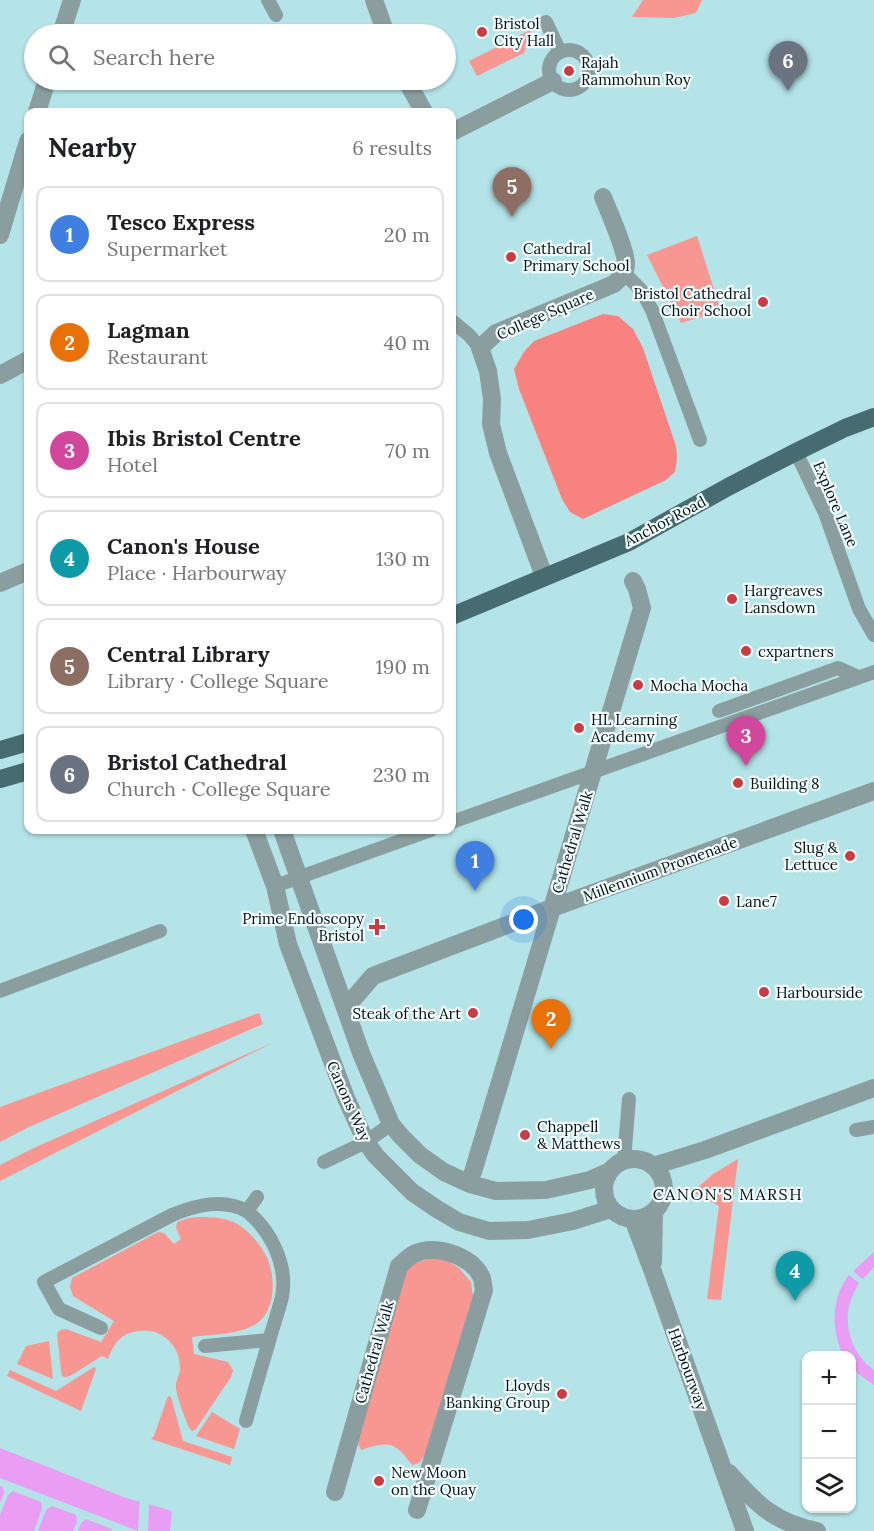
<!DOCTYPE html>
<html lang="en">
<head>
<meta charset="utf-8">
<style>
  :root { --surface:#fff; --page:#f6f6f6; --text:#202124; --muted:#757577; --line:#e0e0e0; --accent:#7c3aed }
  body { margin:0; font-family:Lora,serif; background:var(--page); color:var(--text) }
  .controls { position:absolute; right:18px; bottom:18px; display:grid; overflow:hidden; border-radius:12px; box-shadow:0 2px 4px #0004 }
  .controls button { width:54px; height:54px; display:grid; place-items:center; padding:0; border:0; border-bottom:2px solid var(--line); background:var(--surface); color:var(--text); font:30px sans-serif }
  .you { position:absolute; left:524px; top:920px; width:21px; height:21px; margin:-15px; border:4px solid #fff; border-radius:50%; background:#1a73e8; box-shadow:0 0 0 9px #1a73e833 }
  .badge { display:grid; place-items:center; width:39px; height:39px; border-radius:50%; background:var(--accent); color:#fff; font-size:20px; font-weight:700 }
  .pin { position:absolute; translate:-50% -50px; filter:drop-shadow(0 2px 3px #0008) }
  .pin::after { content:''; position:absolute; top:32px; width:21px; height:18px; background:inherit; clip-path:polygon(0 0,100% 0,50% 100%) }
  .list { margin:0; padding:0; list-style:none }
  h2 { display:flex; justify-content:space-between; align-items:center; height:78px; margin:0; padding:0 24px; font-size:26px }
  h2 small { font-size:20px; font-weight:400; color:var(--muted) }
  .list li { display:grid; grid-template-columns:39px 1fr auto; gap:18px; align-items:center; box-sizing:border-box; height:96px; margin:0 12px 12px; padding:0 12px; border:2px solid var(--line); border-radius:12px }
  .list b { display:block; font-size:22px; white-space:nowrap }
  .list p { margin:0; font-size:20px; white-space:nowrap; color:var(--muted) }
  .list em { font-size:20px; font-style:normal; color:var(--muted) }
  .icon { flex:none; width:33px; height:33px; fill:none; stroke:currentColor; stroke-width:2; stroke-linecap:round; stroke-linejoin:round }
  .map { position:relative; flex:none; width:874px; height:1531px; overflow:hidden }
  .search { position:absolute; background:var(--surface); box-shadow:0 2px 4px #0004; left:24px; top:24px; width:432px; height:66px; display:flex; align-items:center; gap:15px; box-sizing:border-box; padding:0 21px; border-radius:33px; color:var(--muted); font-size:22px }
  .panel { position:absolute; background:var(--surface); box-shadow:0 2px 4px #0004; left:24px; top:108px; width:432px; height:726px; border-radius:12px }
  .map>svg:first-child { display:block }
  .green { fill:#f89692 }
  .forest { fill:#f7827f }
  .water { fill:#e99df3 }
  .pier { fill:#b4e4e8 }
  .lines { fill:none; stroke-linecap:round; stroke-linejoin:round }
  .service { stroke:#8a9ea0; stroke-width:14 }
  .pedestrian { stroke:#8a9ea0; stroke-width:18 }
  .minor { stroke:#8a9ea0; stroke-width:18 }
  .primary { stroke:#476c6f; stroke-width:18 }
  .poi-dot { fill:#cb3c42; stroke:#f4fdfe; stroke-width:2 }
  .labels { text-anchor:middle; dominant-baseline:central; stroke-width:4.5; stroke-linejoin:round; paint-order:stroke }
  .poi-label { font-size:15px; fill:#021214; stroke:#f4fdfe; text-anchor:start }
  .street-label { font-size:15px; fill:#021214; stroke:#f4fdfe }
  .neighbourhood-label { font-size:16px; letter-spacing:1.5px; fill:#021214; stroke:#f4fdfe }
</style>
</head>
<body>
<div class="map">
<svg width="874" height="1531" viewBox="0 0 874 1531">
  <rect width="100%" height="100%" fill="#b4e4e8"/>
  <!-- green -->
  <g class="green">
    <path d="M643,0H702L696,13L674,18L632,17Z"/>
    <path d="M530,30L533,36L527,44L524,53L477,76L469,61Z"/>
    <path d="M697,236L721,311L681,323L647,255Z"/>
    <path d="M259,1013L263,1024L27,1128L0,1142V1107Z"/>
    <path d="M272,1043L0,1181V1165L36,1147Z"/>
    <path d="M738,1159L721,1300L707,1299L719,1206L693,1192L713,1174Z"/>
    <path d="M198,1217C212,1217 226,1217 239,1225C251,1233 263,1247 268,1260C276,1280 275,1312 256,1324C238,1335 212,1334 192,1337L194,1354L228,1362L233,1370L231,1377L196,1429L192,1431L189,1428C185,1417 177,1399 176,1388C175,1382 180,1375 180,1369C181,1345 161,1327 137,1331C120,1334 114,1344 108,1359L102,1356L70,1376L65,1377L62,1376L61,1370L57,1333L60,1330L66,1329L101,1342L114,1321L73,1296L70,1287L72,1278L158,1232L164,1233L174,1244L181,1239L176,1228L177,1222L189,1218Z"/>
    <path d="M430,1259L446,1260L459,1268L471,1282L473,1296L425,1455L419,1463L412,1465C395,1441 388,1441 361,1450L356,1439L406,1271L417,1262Z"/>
    <path d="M49,1341L53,1379L17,1364L26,1346Z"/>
    <path d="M94,1367L96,1369L81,1411L7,1376L10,1370L56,1391Z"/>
    <path d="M168,1396L171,1397L183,1441L232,1457L230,1465L151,1439L154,1436Z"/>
    <path d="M212,1412L240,1429L234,1449L196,1436Z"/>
  </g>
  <!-- forest -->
  <path class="forest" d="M603,314L618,316L633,329L643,348L675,443C678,453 677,462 675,472L666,480L583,519L570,512L562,499L519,389L514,369L524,352L534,341Z"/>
  <!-- water -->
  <g class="water">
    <path d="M874,1252V1267L863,1279L853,1271Z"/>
    <path d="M849,1275L859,1283C855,1290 851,1298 849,1306C844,1330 854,1356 874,1370V1385L857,1373L852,1367V1356L843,1355C831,1329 831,1298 849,1275Z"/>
    <path d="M0,1448L126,1498L172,1511L170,1531H0Z"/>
  </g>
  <!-- pier -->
  <g class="pier">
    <path d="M0,1478L138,1531H112V1529L86,1519L81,1523L78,1531H73L77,1522L76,1515L52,1506L46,1510L38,1531H34L42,1509L41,1502L13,1491L8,1495L0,1515V1503L4,1494L3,1487L0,1486Z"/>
    <path d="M140,1498L149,1501L148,1531H138Z"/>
  </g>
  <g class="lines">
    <!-- service -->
    <g class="service">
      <path d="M268,0L276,15"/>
      <path d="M546,22L560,52"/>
      <circle cx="569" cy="70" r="20"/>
      <path d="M624,273L641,290L652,310L700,440"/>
      <path d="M452,321L469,335L480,348"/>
      <path d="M796,452L825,513L859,609L874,635"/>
      <path d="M719,711L838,668L858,677"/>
      <path d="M452,822L874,672"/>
      <path d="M275,886L431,830"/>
      <path d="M0,991L160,931"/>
      <path d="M856,1130L874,1127"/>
      <path d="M624,1160L629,1099"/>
      <path d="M324,1162L366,1142L391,1124"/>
      <path d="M101,1328L59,1309L44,1282L172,1215C196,1205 223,1198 247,1211L257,1197"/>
      <path d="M205,1346L269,1340"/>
      <path d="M246,1421C253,1396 260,1371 268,1345C272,1329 278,1313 282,1297C288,1265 271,1231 247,1211"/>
    </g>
    <!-- pedestrian -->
    <g class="pedestrian">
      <path d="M354,998L373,976L552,908L874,791"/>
      <path d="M473,1172L642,608L637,589L633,581"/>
      <path d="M335,1492L399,1266C403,1263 408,1257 414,1254C435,1244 470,1255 481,1276C483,1280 483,1286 484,1290L417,1510"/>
    </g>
    <!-- minor -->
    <g class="minor">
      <path d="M374,0L386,34"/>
      <path d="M61,34L72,0"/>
      <path d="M406,80L424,112"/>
      <path d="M37,112L47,80"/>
      <path d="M452,132L553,81"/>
      <path d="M0,235L28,141"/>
      <path d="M0,375L28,360"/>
      <path d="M544,576L498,453L491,424L492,399L488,371L480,348L496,333L614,284C619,279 626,273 626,264C626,250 609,212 603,197"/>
      <path d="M0,583L28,571"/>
      <path d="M254,830L275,886L288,944L346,1098L366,1142L376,1156L412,1192L437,1209L459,1222L489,1231L528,1230L573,1221L611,1209"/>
      <path d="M282,830L361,1053L391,1124L401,1136L420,1155L444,1172L470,1184L496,1191L546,1190L590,1180L608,1172"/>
      <circle cx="634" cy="1189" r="30"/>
      <path d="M653,1166L705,1150L874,1088"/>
      <path d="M633,1219L653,1272L745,1531"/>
      <path d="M653,1262L654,1212"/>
      <path d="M729,1473C756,1504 775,1523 817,1531"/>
    </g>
    <!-- primary -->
    <g class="primary">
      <path d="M452,616L629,542L728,487L796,452L845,428L874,417"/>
      <path d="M0,750L28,742"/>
      <path d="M0,779L28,771"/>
    </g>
  </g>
  <!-- markers -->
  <g class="poi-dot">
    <circle cx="482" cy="32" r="6"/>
    <circle cx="569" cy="71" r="6"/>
    <circle cx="511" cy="257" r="6"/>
    <circle cx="763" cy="302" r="6"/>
    <circle cx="732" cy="599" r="6"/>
    <circle cx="746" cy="651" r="6"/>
    <circle cx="638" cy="685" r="6"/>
    <circle cx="579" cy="728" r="6"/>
    <circle cx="738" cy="783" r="6"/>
    <circle cx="850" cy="856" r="6"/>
    <circle cx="724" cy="901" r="6"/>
    <path d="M374 918h6v6h6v6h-6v6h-6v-6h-6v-6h6z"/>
    <circle cx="764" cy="992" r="6"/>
    <circle cx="473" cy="1013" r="6"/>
    <circle cx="525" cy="1135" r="6"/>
    <circle cx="562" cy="1394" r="6"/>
    <circle cx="379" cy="1481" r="6"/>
  </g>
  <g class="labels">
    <!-- poi labels -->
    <g class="poi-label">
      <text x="494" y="23">Bristol<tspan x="494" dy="17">City Hall</tspan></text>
      <text x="581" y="62">Rajah<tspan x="581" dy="17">Rammohun Roy</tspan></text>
      <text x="523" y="248">Cathedral<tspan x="523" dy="17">Primary School</tspan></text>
      <text x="751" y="293" text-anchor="end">Bristol Cathedral<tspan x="751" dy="17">Choir School</tspan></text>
      <text x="744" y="590">Hargreaves<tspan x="744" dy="17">Lansdown</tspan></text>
      <text x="758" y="651">cxpartners</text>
      <text x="650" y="685">Mocha Mocha</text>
      <text x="591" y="719">HL Learning<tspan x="591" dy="17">Academy</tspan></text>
      <text x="750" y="783">Building 8</text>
      <text x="838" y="847" text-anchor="end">Slug &amp;<tspan x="838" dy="17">Lettuce</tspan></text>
      <text x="736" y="901">Lane7</text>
      <text x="364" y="918" text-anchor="end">Prime Endoscopy<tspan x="364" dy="17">Bristol</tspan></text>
      <text x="776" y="992">Harbourside</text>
      <text x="461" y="1013" text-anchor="end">Steak of the Art</text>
      <text x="537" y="1126">Chappell<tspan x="537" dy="17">&amp; Matthews</tspan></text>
      <text x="550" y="1385" text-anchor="end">Lloyds<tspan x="550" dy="17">Banking Group</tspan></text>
      <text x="391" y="1472">New Moon<tspan x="391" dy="17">on the Quay</tspan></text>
    </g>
    <!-- street labels -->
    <g class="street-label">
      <text transform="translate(545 314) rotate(-24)">College Square</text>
      <text transform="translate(836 504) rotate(67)">Explore Lane</text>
      <text transform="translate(665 521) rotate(-28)">Anchor Road</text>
      <text transform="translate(572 842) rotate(-73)">Cathedral Walk</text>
      <text transform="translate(660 869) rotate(-20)">Millennium Promenade</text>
      <text transform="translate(349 1101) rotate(66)">Canons Way</text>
      <text transform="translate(374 1352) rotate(-74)">Cathedral Walk</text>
      <text transform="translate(688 1369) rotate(70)">Harbourway</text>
    </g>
    <!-- neighbourhood labels -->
    <g class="neighbourhood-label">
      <text x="728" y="1194">CANON'S MARSH</text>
    </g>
  </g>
</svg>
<div class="controls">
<button>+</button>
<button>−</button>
<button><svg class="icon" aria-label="layers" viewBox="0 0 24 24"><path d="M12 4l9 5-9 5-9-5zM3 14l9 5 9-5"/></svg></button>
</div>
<div class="you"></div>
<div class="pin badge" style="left:475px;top:891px;background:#3f7fe0">1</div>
<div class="pin badge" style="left:551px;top:1049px;background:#e8710a">2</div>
<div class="pin badge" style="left:746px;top:766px;background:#d1479c">3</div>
<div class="pin badge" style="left:795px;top:1301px;background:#0f9aa8">4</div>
<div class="pin badge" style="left:512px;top:217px;background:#8d6e63">5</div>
<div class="pin badge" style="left:788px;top:91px;background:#6b7280">6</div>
<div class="search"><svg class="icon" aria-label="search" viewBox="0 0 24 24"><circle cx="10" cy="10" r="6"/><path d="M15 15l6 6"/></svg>Search here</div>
<section class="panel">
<h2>Nearby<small>6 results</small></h2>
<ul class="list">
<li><span class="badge" style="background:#3f7fe0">1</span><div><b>Tesco Express</b><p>Supermarket</p></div><em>20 m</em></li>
<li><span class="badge" style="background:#e8710a">2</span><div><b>Lagman</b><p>Restaurant</p></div><em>40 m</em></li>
<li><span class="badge" style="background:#d1479c">3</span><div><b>Ibis Bristol Centre</b><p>Hotel</p></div><em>70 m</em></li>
<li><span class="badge" style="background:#0f9aa8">4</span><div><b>Canon's House</b><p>Place · Harbourway</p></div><em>130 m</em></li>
<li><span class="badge" style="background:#8d6e63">5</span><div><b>Central Library</b><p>Library · College Square</p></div><em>190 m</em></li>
<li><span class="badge" style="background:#6b7280">6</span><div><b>Bristol Cathedral</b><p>Church · College Square</p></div><em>230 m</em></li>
</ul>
</section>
</div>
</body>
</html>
